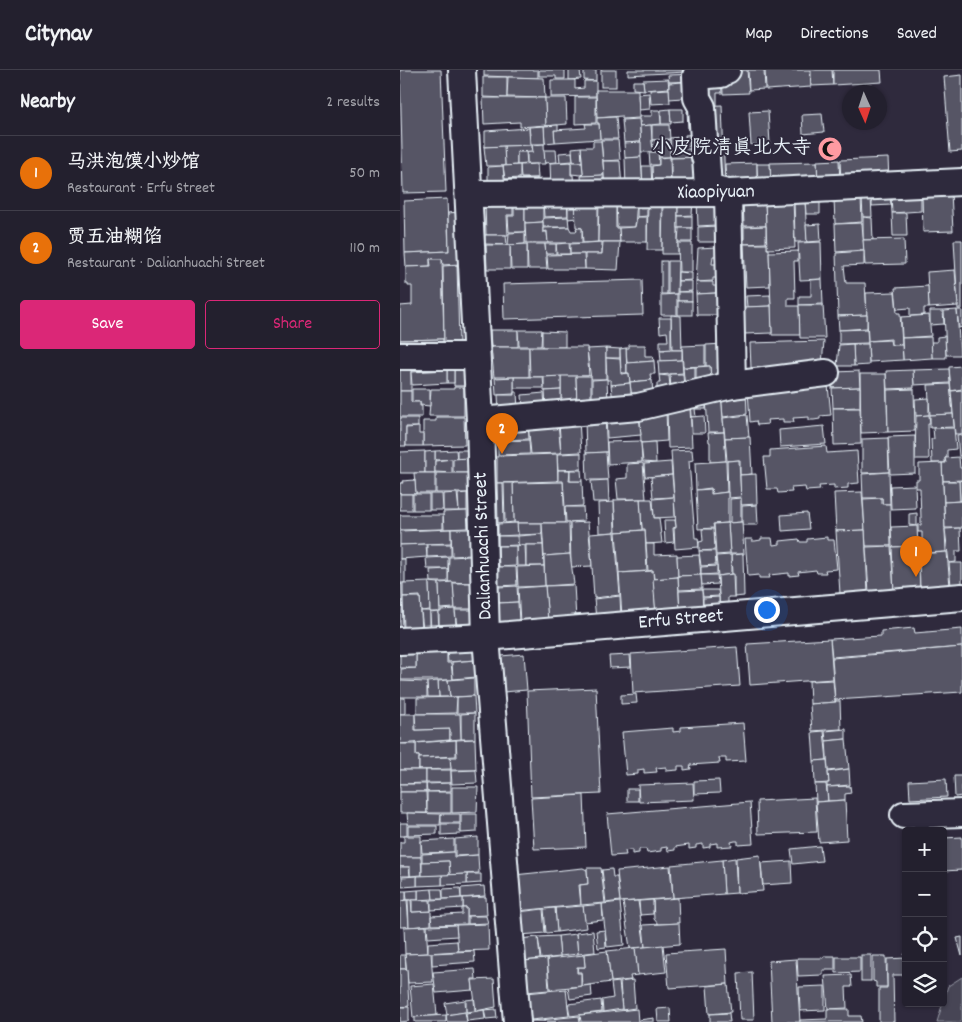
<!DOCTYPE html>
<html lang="en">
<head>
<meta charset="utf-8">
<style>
  :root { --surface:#23202e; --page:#2b2836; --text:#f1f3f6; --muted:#a3a3aa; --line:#403e4a; --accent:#db2777 }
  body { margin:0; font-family:Dekko,"LXGW WenKai TC",sans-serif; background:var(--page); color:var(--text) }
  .controls { position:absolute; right:15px; bottom:15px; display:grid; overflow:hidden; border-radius:5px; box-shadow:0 1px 4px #0004 }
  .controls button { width:45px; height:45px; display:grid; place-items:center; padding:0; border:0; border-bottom:1px solid var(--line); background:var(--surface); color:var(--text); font:25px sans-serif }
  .compass { position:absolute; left:442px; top:15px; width:45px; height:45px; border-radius:50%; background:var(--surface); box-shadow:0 1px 4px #0004; rotate:177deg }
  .you { position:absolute; left:366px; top:539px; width:18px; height:18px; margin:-12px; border:4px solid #fff; border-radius:50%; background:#1a73e8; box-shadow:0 0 0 8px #1a73e833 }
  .badge { display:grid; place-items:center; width:32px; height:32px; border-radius:50%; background:var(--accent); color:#fff; font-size:16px; font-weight:700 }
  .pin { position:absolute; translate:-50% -41px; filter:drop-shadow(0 1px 2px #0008) }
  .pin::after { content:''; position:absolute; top:26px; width:18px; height:15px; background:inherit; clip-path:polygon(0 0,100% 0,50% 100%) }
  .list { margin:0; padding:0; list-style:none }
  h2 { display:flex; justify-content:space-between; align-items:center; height:65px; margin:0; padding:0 20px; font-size:21px }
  h2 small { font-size:16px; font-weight:400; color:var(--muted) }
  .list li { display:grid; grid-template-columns:32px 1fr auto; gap:15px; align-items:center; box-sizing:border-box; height:75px; padding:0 20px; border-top:1px solid var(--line) }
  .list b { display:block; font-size:19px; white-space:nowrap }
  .list p { margin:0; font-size:16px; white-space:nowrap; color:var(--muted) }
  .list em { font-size:16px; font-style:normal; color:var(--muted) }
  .actions { display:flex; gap:10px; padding:15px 20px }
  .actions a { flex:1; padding:11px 0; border:1px solid var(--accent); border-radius:5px; text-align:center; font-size:18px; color:var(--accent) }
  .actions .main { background:var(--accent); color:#fff }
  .icon { flex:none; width:28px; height:28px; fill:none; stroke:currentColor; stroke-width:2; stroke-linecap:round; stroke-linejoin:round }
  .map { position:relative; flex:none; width:562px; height:952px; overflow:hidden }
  header { display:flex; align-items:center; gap:30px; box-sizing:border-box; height:70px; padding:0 25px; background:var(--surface); border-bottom:1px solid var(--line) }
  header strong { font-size:24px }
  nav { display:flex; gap:28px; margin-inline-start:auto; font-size:18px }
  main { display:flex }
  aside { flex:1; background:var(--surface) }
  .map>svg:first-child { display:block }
  .green { fill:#464455; stroke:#979aa6 }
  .building { fill:#575565; stroke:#e8f1f8 }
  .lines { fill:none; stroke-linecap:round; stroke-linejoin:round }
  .minor-casing { stroke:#e8f1f8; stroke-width:30 }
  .minor { stroke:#2f2a3d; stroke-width:26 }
  .labels { text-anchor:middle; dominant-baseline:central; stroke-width:4; stroke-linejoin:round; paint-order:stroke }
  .poi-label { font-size:20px; fill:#e8f1f8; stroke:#2f2a3d; text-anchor:end }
  .street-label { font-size:20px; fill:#e8f1f8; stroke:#2f2a3d }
</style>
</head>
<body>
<header>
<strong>Citynav</strong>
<nav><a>Map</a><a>Directions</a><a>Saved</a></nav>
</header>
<main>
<aside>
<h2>Nearby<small>2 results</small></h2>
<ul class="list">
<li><span class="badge" style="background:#e8710a">1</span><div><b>马洪泡馍小炒馆</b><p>Restaurant · Erfu Street</p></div><em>50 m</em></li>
<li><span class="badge" style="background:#e8710a">2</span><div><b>贾五油糊馅</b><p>Restaurant · Dalianhuachi Street</p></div><em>110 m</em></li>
</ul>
<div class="actions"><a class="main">Save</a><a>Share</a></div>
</aside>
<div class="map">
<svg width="562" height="952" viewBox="0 0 562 952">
  <rect width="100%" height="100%" fill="#2f2a3d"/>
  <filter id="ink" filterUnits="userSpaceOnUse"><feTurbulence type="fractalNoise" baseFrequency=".02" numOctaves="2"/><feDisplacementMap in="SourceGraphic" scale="10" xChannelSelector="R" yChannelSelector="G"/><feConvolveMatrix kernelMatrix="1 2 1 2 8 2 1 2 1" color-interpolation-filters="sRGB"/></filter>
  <g filter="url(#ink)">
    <!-- green -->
    <path class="green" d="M562,907V952H537L548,916Z"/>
    <!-- building -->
    <g class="building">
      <path d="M0,0H41L46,122L3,123Z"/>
      <path d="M84,0H138V8L84,6Z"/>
      <path d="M139,0H165V9H156V6H139Z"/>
      <path d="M169,0H180L181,9L169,10Z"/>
      <path d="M184,0H196V11L184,10Z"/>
      <rect x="201" y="0" width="15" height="17"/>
      <path d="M228,0H286V2L228,5Z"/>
      <path d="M347,0L349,23L323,24L322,2Z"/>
      <path d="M348,0H364L365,19L349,20Z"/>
      <path d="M365,0H410L411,17L366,20Z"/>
      <path d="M411,0H432L433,15L411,16Z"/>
      <path d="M433,0H481L482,12L433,15Z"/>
      <path d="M295,4L296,11L269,12L268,5Z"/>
      <path d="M562,5V81L550,82L544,7Z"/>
      <path d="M321,6L322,23H317V35L303,36L296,7Z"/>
      <path d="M83,7H107V28L83,27Z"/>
      <path d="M108,7L144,8L145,28L107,27Z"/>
      <path d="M268,9L269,18L244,20L243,10Z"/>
      <path d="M151,10H175V19L184,18V11H196V26L151,27Z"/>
      <path d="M233,11H243L244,20L233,19Z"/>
      <path d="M296,11V27L269,29V13Z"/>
      <path d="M269,19L270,33L251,34L250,20Z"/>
      <path d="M196,20H238L239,48L222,49V46L197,48Z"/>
      <path d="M249,23L250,39L239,40L238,24Z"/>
      <path d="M175,27H196V53L175,54Z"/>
      <path d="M83,28H145L146,55L120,57V52L84,54Z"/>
      <path d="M145,28H166L167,54L146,56Z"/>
      <path d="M322,35L325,116L305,87L302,36Z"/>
      <path d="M270,39L271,54H261V40Z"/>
      <path d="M270,39H283V51L271,52Z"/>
      <path d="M252,40H260L261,54L240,56V46H252Z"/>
      <path d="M302,40L303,58L288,59L287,41Z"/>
      <path d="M368,41L370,74L351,75L349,42Z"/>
      <path d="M422,44L424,62L403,64L402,45Z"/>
      <path d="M216,47L218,69H200L199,53H197V48Z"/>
      <path d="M239,49L241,72L224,73L222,50Z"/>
      <path d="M185,54H199L200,69L155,72L154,60L186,58Z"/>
      <path d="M158,55V60H154L155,72L145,73L144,56Z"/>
      <path d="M251,55L253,82H241L240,56Z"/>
      <path d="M252,55H269L270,69L252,70Z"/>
      <path d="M144,56L145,74H131L129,57Z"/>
      <path d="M129,58L130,75L85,77V61Z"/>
      <path d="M303,64L304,75L286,76L285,65Z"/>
      <path d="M281,67V79H299V87L270,88V68Z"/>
      <path d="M201,70H218L220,90L203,91Z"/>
      <path d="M252,70H270V87H259L258,82H253Z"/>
      <path d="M193,71H201L204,105L182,106L181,103H183L181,77H193Z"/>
      <path d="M241,72V87L225,88L224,73Z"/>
      <path d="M144,74L145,94H127V82H133L132,75Z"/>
      <path d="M132,75V81L117,82V95L105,96L104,76Z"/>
      <path d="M104,76L105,96H86L84,77Z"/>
      <path d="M181,77L182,92H173L172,78Z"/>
      <path d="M144,80H156L157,92L145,93Z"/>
      <path d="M117,82H126L127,94L117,95Z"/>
      <path d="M172,82L173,91L160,92L159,83Z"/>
      <path d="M249,82H258L259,95H250Z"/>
      <path d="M241,87L243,118H226L225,88Z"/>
      <path d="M270,87L271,118H253L252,96L259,95V88Z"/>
      <path d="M306,87L308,117L271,118V88Z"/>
      <path d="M488,88L489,110L441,112L440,90Z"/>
      <path d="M439,90L440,113L418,114L417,91Z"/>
      <path d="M203,91H220L222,118H205Z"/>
      <path d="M171,92H182L183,103L181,105L171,104Z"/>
      <path d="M171,92V105H173L174,118H151L150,93Z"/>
      <path d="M417,92L418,114L371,116L370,93Z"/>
      <path d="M357,93V117L326,118L325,94Z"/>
      <path d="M137,94L138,108H121L120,95Z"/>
      <path d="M357,94H370L371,116L358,117Z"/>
      <path d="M120,95V108L105,109L103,96Z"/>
      <path d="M103,96L105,118L88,119V97Z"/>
      <path d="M242,96H251L252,118H243Z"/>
      <path d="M203,105L204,118H182L181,106Z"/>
      <path d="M137,108L138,118H121V109Z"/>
      <path d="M551,122L553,161L523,162L522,124Z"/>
      <path d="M521,124V141L492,143L491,126Z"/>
      <path d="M490,126L491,135L472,136V127Z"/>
      <path d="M471,127L472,147H463L462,128Z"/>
      <path d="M461,128L462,152L435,154L434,129Z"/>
      <path d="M47,129L49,181L5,183L4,131Z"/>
      <path d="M237,130H247V146L237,147Z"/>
      <path d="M237,130L235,157H217L216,131Z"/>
      <path d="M248,130H262V180H247Z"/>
      <path d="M263,130H278V184H262Z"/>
      <path d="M278,130H293L292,145L278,146Z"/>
      <path d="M297,130H316V155L298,156Z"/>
      <path d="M343,130H365L366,156H344Z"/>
      <path d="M365,130H393L395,178L367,179Z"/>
      <path d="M394,130H405L407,172H395Z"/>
      <path d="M405,130H420V144H406Z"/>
      <path d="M113,131V145H107L108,165H86L85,133Z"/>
      <path d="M114,131H125V162H109L108,146H114Z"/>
      <path d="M125,131H143V152L125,153Z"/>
      <path d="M143,131H167L168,146L144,147Z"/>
      <path d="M168,131H175L176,148L168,149Z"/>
      <path d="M175,131H198V172L183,173L182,158L176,157Z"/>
      <path d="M199,131H216V158H219L220,172H198Z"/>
      <path d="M59,142L61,194L43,195L42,189H30V196L6,197L5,183L49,181L48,143Z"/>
      <path d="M492,143H506L507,166H493Z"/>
      <rect x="278" y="146" width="14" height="12"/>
      <path d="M168,147L169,157H143V148Z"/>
      <path d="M237,147H247V172H220L219,158L235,157Z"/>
      <path d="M463,147L472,148L473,170H463Z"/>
      <path d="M143,152V162H147L148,173H126L125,153Z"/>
      <path d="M462,153L464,180L436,182L435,154Z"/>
      <path d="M420,154L421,171L407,172L406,155Z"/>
      <path d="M317,156V172H298V157Z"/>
      <path d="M366,156V173L344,174V157Z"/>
      <path d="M169,157L171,161H177L176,158H182V173H148L147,161L143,162V158Z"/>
      <path d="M279,158H292V172H278Z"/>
      <path d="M125,162V174L108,175L109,163Z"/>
      <path d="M85,165H106L107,175L85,174Z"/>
      <path d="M504,169L505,194L465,195L463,170Z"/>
      <path d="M554,170H562V239H558Z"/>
      <path d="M202,172V184H170V174Z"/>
      <path d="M203,172H220L218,200L185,199V184H202Z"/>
      <path d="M421,172L422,209L400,210L398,173Z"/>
      <path d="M169,173L170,184H157L156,174Z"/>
      <path d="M278,173H292V202H279Z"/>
      <path d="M127,174H145L147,199H128Z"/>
      <path d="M127,174V199H111L110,175Z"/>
      <path d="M145,174H156V184H146Z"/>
      <path d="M344,174H367V179H369L370,216L346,217Z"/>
      <path d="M86,175H110V199H87Z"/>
      <path d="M317,177V186H313L312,194H317V208H313V211L296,212L298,178Z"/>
      <path d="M398,181V191H394L395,228H388V236H399L400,265H372L369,182Z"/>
      <path d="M464,181V195L444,196L446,213H465L467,245L438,246L436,183Z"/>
      <path d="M184,184L185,199H148L147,185Z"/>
      <path d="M30,189H42L44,269L0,270V236L12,235V216H8V214H6V197L31,196Z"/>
      <rect x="261" y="191" width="6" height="33"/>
      <path d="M268,191H278L277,224H268Z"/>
      <path d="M57,195L59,274L44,275L43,196Z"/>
      <path d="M555,200L558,236L529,238L527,202Z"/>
      <path d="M278,202L292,203V210L278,211Z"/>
      <path d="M422,209L423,234L399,235V226H411V210Z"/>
      <path d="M242,210L243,245L104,249L103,214Z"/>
      <path d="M278,211H292V221L278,222Z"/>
      <path d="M296,212H313V216H317L316,223L296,224Z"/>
      <path d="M528,216L529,238H524V245L510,246V238L497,239L495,218Z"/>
      <rect x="278" y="222" width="14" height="9"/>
      <path d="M495,222L497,243H500L502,274L491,275V269L468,271L466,223Z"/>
      <path d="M317,223V245H297L296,224Z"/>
      <path d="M277,224V245H261V225Z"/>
      <path d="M370,225L371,236L347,237L346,226Z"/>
      <rect x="278" y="231" width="14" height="14"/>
      <path d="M399,235H423L425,268H400Z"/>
      <path d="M371,236L372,263L344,264L343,237Z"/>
      <path d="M557,240L560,285H546L544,241Z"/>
      <path d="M557,240H562V257L559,258Z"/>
      <path d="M530,241H543L544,254L530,255Z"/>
      <path d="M271,245L281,246L282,280H272Z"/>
      <path d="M467,245V258L439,260L438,246Z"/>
      <path d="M529,245L531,266L502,268L501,247Z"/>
      <path d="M259,248H271V279L260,280V271H268L267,262L260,263Z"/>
      <path d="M467,259L468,273L439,274V260Z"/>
      <path d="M90,260H118V277H91Z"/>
      <path d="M118,260H142L141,276H119Z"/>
      <path d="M142,261L165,262V277H142Z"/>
      <path d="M545,266L546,288H532L531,272H537V267Z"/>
      <path d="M531,267L532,288L503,290L502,268Z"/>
      <path d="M43,269V274L0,273V270Z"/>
      <path d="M490,270L491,275H502L503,290L469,292L468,271Z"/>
      <path d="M424,271L422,294L351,298L350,273Z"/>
      <path d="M323,274V308L311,311L310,296H306V275Z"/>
      <path d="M453,274H468L469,295L454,296Z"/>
      <path d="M453,274L454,296H437L439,275Z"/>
      <path d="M229,275H245V286H253L254,291L227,293L226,278H229Z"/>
      <path d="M305,275V296L283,297L282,276Z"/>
      <path d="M91,277H129V307H94Z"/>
      <path d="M129,277H187L189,306L130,307Z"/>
      <path d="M206,278V309H191L187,279Z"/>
      <path d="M206,278L220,279V288H206Z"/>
      <path d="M226,278L227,303H221L220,279Z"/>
      <path d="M260,280H282V290L261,291Z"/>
      <path d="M0,288H21V301H11V321H0Z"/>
      <path d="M66,288V316H54V289Z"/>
      <path d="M206,288L220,289L221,304L229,303L230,313L211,315V310H207Z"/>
      <path d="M282,290L283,303L259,305L258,291Z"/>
      <path d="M254,291L255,304H250L251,310L230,312L229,303H227V293Z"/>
      <path d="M310,296L311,311L296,315V297Z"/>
      <path d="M562,296V319L551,321L549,297Z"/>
      <path d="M295,297V315L285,318L283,298Z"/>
      <path d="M54,299V313H47V300Z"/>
      <path d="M549,299L550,313L514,315L513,300Z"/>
      <path d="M47,300V313L12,315L11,302Z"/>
      <path d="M513,300L514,318L487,319L486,301Z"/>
      <path d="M459,301L460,317L432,318V309L435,302Z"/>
      <path d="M270,304H283L284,318L271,321Z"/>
      <path d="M460,304H486L488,362L461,363Z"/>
      <path d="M259,305L269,306L270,317L257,319V313H260Z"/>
      <path d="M161,306H176L177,336L161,337Z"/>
      <path d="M161,306V320L144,321V307Z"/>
      <path d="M176,306H191V335L177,336Z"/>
      <path d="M114,307H143L144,318H114Z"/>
      <path d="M114,307V324L96,325L95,308Z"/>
      <path d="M207,309L208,333L192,334V310Z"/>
      <path d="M252,310L253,326L232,331L230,312Z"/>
      <path d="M230,313L232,331L213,333L211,315Z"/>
      <path d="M550,314L553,344L530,345L528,315Z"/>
      <path d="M428,315L431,345L420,346V349L414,350H409V347L393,348L394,352H383V349L367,350L368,354L357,355L356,351L350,352L348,320Z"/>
      <path d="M54,317H64V346H29L31,319H54Z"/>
      <path d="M460,317V337L433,338L432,318Z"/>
      <path d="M12,319H30V336L20,335V332H12Z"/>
      <path d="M514,319L515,361L488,362L487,320Z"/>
      <path d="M161,320V337L146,338L145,321Z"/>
      <path d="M346,320L347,344L323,347L321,324Z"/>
      <path d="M562,320V364H555L551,321Z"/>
      <path d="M0,321H11V332H20V336H22V347H0Z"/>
      <path d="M114,322H117L118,341L99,344L98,325H114Z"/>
      <path d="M144,323L145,338L123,340L122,325Z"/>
      <path d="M321,323L324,362H308L306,327Z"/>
      <path d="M306,327V339H295L296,347H291L290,331Z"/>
      <path d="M529,328V345L516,346L515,329Z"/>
      <path d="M290,337L292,377L268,378L267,339Z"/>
      <path d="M433,338H460L461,374L434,375Z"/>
      <path d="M266,339L267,371L241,373L240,346Z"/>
      <path d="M553,344L554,357L530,358V345Z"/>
      <path d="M239,345L241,365L207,368L206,348Z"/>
      <path d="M347,345L349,367L325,368L323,348Z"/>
      <path d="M529,345L530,354H528L529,389H515L516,346Z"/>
      <path d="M304,346L305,363H292L291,347Z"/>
      <path d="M36,347H64L65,375L23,376V351H36Z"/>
      <path d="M0,348H18V357H6V376H0Z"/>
      <path d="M205,348L207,382L186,383L185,350Z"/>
      <path d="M179,350L181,382L161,383L159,352Z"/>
      <path d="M158,353L161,383L131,384L128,354Z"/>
      <path d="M128,354L129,369L98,370V360Z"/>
      <path d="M424,356L426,374L380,377L379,360Z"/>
      <path d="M19,357V364H23V376H6V358Z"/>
      <path d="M533,358H554L556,379L547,380V387L545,388V393H532L531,369H534Z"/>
      <path d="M324,362L326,391L310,392V372H309L308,363Z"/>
      <path d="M562,364V386H559L557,365Z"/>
      <path d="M515,366V403L490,404L488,367Z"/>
      <path d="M350,367L352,404L340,405V390L327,391L325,368Z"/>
      <path d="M488,368L489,402L462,403V369Z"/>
      <path d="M129,370L130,384L98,385V371Z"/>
      <path d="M241,371L242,392L208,394L207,372Z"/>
      <path d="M255,372L256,393L243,392L241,373Z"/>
      <path d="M426,376L427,383L457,381L459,413L448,414V418L434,419V415L419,416L420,420L406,421L405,417L391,418L392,422L378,423L377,419H367L364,387H370V380Z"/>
      <path d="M56,380L57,389L35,390V381Z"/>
      <path d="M57,380H70V388L57,389Z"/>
      <path d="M292,380L293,390L289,391L290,404L295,468H298L299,477L275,479L274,458H276L271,381Z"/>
      <path d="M25,381V403H0V382Z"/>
      <path d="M35,381V403H25V382Z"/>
      <path d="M206,382L208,410H187L186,383Z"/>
      <path d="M181,383V399L158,400L157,384Z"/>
      <path d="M157,384L158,411L97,413V386Z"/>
      <path d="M559,387L560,398H562V410L543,411L542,393H546L545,388Z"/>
      <path d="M68,388L69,403H53V389Z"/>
      <path d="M52,389V403L35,402V391Z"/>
      <path d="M339,390L341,427L328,428L327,391Z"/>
      <path d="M326,391L327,422L312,424L311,418L296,420L295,393Z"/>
      <path d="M271,392L272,405L245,407L244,394Z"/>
      <path d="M243,393L246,429H218L216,409L227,408V394Z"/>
      <path d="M542,393L546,482L522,483V462H518V455H521V448L520,418H516V410H519V394Z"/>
      <path d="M158,400H170L169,411H182L183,436L165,437L163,411H158Z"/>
      <path d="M170,400H181L182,411H170Z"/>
      <path d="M489,402L490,434H482V428H463L462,404Z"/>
      <path d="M14,403H35V423H16Z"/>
      <rect x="36" y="403" width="33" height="20"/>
      <path d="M356,404L357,434L341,435L340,405Z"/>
      <path d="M272,405L274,427L253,428L251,407Z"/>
      <path d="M15,410L16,424H0V413H3L2,411Z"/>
      <path d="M208,410L209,432H193L191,411Z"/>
      <path d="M562,410V431H560L559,411Z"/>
      <path d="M543,411H559L560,431L544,432Z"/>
      <path d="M163,412L165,453H114L113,413Z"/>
      <path d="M97,413H103L104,452L98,453Z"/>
      <path d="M104,413H113L114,452L105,453Z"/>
      <path d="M515,415L516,438L491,439L490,416Z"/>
      <path d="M311,419V424L328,422V453L313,454L314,458L298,459L296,420Z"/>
      <path d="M462,422L465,460L436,461L434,423Z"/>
      <path d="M57,423L59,441H43V424Z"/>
      <path d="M67,423V441H59L58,424Z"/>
      <rect x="0" y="424" width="12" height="16"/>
      <rect x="13" y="424" width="16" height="16"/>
      <path d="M30,424H42L43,440H30Z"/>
      <path d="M274,427L275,447L254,448L253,429Z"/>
      <path d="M341,428V452L330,453V429Z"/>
      <path d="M482,428V434H490L491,476H466L463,429Z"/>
      <path d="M240,429H252L254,448H259L262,473L246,474L245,459H242Z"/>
      <path d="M240,429L242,460L216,462L214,430Z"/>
      <path d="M562,431V458H545L544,432Z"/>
      <path d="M214,432L215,462L199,463L198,433Z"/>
      <path d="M357,435L358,455H342V436Z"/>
      <path d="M165,437H183L184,451L166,452Z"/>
      <path d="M67,441L68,458L44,459L43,442Z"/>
      <path d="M407,443L409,459L382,461L381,445Z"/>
      <path d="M517,443V456L509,455V444Z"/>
      <path d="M0,445H43V459L0,460Z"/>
      <path d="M264,450H275L276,457L273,458L274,472L265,473Z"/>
      <path d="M188,452L192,496L171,497L170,453Z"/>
      <path d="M342,452L344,484H330L328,453Z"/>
      <path d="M117,453H142V464L118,465Z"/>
      <path d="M117,453L118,465L98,466V454Z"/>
      <path d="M142,453H169L170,484L144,486Z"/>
      <path d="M328,453L330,484L316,485L314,454Z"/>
      <path d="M517,456L518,476L492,477L491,457Z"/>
      <path d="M560,458L561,481H556V492L549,493L545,459Z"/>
      <path d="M51,459V473L0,475V461Z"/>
      <path d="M51,459H71L72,485L52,486Z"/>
      <path d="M302,459H314L315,480L299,481V472L303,471Z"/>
      <path d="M245,460L247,501L219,503L216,462Z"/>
      <path d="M465,460L468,523L440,524L436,461Z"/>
      <path d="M215,462L220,525L194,528L190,464Z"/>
      <path d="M142,464L143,475H118V466Z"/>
      <path d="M98,466H117L118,475L98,476Z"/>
      <path d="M427,467V470H434L437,499L425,500L426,503H417L416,500L398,502L399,505L389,506V503L369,505L370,508H359V505L348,506L345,469H352V471H355L361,470V468H372L373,475L380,474V471L399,469L400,472H407V469Z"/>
      <path d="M26,474L27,487L0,489V475Z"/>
      <path d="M27,474H51V486L27,487Z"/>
      <path d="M246,474H254V485L277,484L278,507L254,509L253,500L248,501Z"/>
      <path d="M125,475L126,496H117L116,476Z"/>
      <path d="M126,475H143L144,496H126Z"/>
      <path d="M98,476H116V496L99,497Z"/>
      <path d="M491,476L494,522L469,523L466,477Z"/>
      <path d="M518,476L520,520L494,524L492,477Z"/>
      <path d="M299,481H315L316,495L301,496Z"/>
      <path d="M547,482L550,516L520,520L519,484Z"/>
      <path d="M170,484L174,514L145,516L144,486Z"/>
      <path d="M343,484L344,526L334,527V504H332L331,485Z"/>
      <path d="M299,485L301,505L278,506L277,486Z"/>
      <path d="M331,485V504L318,506L316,486Z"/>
      <path d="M70,486L71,513L48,512L49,487Z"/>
      <path d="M48,487V499H27L26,488Z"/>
      <rect x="0" y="489" width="5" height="24"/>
      <path d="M549,493H562V514L551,516Z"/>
      <path d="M144,496L145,516L118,517L117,497Z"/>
      <path d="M317,496V504L301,505V497Z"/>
      <path d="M99,497H116L117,515L98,516Z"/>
      <path d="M48,499V512H31L30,500Z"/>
      <path d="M253,501L256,544L222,547L219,503Z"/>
      <path d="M333,504L334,527H328V542L320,543L318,506Z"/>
      <path d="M301,505L302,519L279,520L278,506Z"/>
      <path d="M301,505H317L318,514L302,515Z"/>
      <path d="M278,507L280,544L256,545L253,509Z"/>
      <path d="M29,512L30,540L21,541L20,526L3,527V513Z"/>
      <path d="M29,512L39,513L40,542H30Z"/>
      <path d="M53,512L55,538L40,539L39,513Z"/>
      <path d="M53,513H71L73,539H55Z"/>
      <path d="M0,514H2L3,561H0Z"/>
      <path d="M174,515L176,549L148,551L145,516Z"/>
      <path d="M117,516L118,532L98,533V517Z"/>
      <path d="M145,516L148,551L120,553L118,518Z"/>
      <path d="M302,520L303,542L280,544L279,521Z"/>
      <path d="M302,520H318L319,526L303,527Z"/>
      <path d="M220,526L221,547L196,549L194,529Z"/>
      <path d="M3,527H20L22,560L4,561Z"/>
      <path d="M319,527V541L303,542V528Z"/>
      <path d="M118,532L119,553H99V533Z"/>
      <path d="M55,539L56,557L39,558V542H41V540Z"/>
      <path d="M55,540H76V557H57Z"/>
      <path d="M21,541H30V559L23,560Z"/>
      <path d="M38,542L39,559L31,560L30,543Z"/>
      <path d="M514,558L515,563L562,559V577L432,587L430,569L481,566V561Z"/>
      <path d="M430,569L433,609L350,615L347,574Z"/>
      <path d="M337,577L340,616L233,623L231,584Z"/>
      <path d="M562,577V622L435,630L432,588Z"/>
      <path d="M47,579H75L76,590L48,592Z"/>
      <path d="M47,581V593H51L53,610H1V599L16,598V583Z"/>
      <path d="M16,583V598H0V584Z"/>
      <path d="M124,584L127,620L103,622L101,586Z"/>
      <path d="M230,585L231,597L210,598L209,586Z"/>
      <path d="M76,590L77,607L53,609L52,592Z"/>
      <path d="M74,608V626L50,627L48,610Z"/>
      <path d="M48,610L50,627H39L38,611Z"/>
      <path d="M433,610L435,632L410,634L409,611Z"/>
      <path d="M0,611L27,612V627H0Z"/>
      <path d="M38,611L39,627H28L27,612Z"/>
      <path d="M196,618L201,724L131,727L127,621Z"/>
      <path d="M236,624L237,633L221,634V625Z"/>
      <path d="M74,626L75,643H57V627Z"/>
      <path d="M57,627L56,643L17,644V628Z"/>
      <rect x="0" y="628" width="5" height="16"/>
      <path d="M435,631H440L441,659L412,661L410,634L436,632Z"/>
      <path d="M75,643V669H61V644Z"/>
      <path d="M0,644H15V660L50,659V670L0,674Z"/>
      <path d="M15,644H60L61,669L50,670V659L16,660Z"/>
      <path d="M343,653L346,691L326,692V688H319L320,693L290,695L291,699L284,700V696H278V700L266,701V697L256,698L257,702L244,703V699L238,700V704L226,705L222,662L273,658V662L281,661V657Z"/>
      <path d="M446,659V669L426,671L425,661Z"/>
      <path d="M424,661L427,690L414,691L412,662Z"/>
      <path d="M75,669L76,700H51L50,687H57L56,670Z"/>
      <path d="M446,669L449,699L428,701L426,671Z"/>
      <path d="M56,670V686L19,688V686H16V673Z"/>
      <path d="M0,674H16V686H19V700H0Z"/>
      <path d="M50,687L51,699L19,700V688Z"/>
      <path d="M427,690L429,713L415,714L414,691Z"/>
      <path d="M449,699L450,715L427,717V713H429L428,702Z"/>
      <path d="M0,700H26V713L0,714Z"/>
      <rect x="26" y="700" width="25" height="13"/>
      <path d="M76,700L77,713L52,714L51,701Z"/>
      <path d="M554,706H562V726L555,727Z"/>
      <path d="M546,709L547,727L510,729L509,711Z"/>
      <path d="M319,710L320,723L294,724V711Z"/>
      <path d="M51,713V721L27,722L26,714Z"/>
      <path d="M293,713L294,730L239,732L238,715Z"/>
      <rect x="0" y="714" width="26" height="8"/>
      <path d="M415,714H426L428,731L416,732Z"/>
      <path d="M450,716L451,723L445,724V730L428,731L427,717Z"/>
      <path d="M52,717H78L77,742L52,743Z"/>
      <rect x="227" y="719" width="11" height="12"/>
      <path d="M0,722H26L27,743H0Z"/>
      <rect x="27" y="722" width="24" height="21"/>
      <path d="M184,725L186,777L134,779L131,728Z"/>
      <path d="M415,728L417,762L358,764L357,731Z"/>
      <path d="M445,730L447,770L419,772L416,732Z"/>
      <path d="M350,732L353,774L338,775V771H335L331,772L332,776L317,777V773L310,774V777L303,778V774L296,775V778L289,779V775L275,777V780L268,781L267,777L261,778V781L247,783L246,779H239V783L232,784V780H229L225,781L226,785L211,786L207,744Z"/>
      <path d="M7,743L41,744L40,755H8Z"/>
      <rect x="41" y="744" width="19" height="9"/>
      <path d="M61,744H77V762L61,763Z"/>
      <rect x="0" y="753" width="7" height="13"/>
      <path d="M41,754H60V764L41,765Z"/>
      <path d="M8,756H37V764L8,765Z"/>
      <path d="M4,766H21V787H0V772H4Z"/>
      <path d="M78,767V785L55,786V769Z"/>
      <path d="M562,767V800L543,801V768Z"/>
      <path d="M54,769V782L22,783L21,771Z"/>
      <path d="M420,776L422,791L393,794L391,779Z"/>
      <path d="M54,782V787L78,785L79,803L50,805L49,791L22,792V784Z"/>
      <path d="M360,785L363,821L337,823L336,788Z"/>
      <path d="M0,787H21L22,805L10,806V797H0Z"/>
      <path d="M335,788L337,823L324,824L322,790Z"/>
      <path d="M322,790L324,824L273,828L271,795Z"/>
      <path d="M49,791L50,805L22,806V792Z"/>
      <path d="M391,791L392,813L363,815L361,793Z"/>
      <path d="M270,796L273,828L220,832L217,801Z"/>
      <path d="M0,797H9L10,806H0Z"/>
      <path d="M183,798L187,800L188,814L179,815L181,835L117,841L114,805Z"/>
      <path d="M187,798H201L205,833L181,835L180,815L188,814Z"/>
      <path d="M212,799L213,807H217L220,831L206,833L202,800Z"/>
      <path d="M67,804H81V813L67,814Z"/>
      <path d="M67,804V814L42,815V805Z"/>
      <path d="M42,805V815L17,816V806Z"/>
      <path d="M17,806V816L2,817V807Z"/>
      <path d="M84,816L85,826L61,828V818Z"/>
      <path d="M60,818L61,828L43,829V819Z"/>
      <path d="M32,819L33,829L18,830V820Z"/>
      <path d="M32,819H42L43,829H33Z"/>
      <path d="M18,820V830H7L6,821Z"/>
      <path d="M0,821H6V830L0,831Z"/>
      <path d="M86,827L87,845L67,846V838H63V828Z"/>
      <path d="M63,828V838L31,840V830Z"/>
      <path d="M278,828L279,853L258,854L254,849L253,830Z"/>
      <path d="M7,830L9,857H0V831Z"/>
      <path d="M8,830H11L12,842L31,841V855L9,857Z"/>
      <path d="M12,830H30L31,841L12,842Z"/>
      <path d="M253,830V844L240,845L239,831Z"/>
      <path d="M238,831L245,877L230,878L223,832Z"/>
      <path d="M220,832L224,875L207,877L202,834Z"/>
      <path d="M202,834L203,850L185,852L183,836Z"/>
      <path d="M183,836L186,858L157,862L155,838Z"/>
      <path d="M62,838H67V854L32,855L31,846L62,844Z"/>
      <path d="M155,838L157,862L146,863L144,839Z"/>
      <path d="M143,839L145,863L120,865L118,842Z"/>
      <path d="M68,846H86L88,853L68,854Z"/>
      <path d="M279,853L280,874L245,877L243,855Z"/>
      <path d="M88,854L89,880L58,881L56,855Z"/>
      <path d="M56,855L57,866L28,868L27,856Z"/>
      <path d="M26,856L28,883L5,884L4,857Z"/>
      <path d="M205,860L206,877L198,878L196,861Z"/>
      <path d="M193,861L195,882L178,884L176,863Z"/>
      <path d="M176,864L178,884L160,886L158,866Z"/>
      <path d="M158,866L160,887L141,889L138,867Z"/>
      <path d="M138,867L140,889L123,891L120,869Z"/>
      <path d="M562,867V886L557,868Z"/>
      <path d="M57,871L58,881L28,883V873Z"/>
      <path d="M263,875L266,902L238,905L235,878Z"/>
      <path d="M235,878L238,905L230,906L231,910L211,912L207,881Z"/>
      <path d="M326,879L328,914L269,918L266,883Z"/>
      <path d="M74,881L75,892L32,895V883Z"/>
      <path d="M207,881L211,912L182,916L181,902H177L178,897H185L184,884Z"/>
      <path d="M31,883L33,912L8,913L5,884Z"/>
      <path d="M504,884H506V905H493L494,952H479V918H487V889L505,888Z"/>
      <path d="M0,885H5L6,899H0Z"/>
      <path d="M184,885L185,897H177V903H181V916L150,919L147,889Z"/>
      <rect x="461" y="885" width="10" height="26"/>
      <path d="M424,886H435V900H423V905L398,906L397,888H423Z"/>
      <path d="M473,886H486L487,917H476V912L473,911Z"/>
      <path d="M436,887H460V902L436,903Z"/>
      <path d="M147,889L149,920L126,922L123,891Z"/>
      <path d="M396,889L400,952H372L369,891Z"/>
      <path d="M0,899H7L9,936L0,937Z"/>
      <path d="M75,899L76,909H72L73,920L36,923L33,902Z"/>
      <path d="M352,902L354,950H340L338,903Z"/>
      <path d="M451,905L452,917H446L447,938L428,939L425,906Z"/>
      <path d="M94,909L96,937L76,941L72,910Z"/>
      <path d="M233,910L235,938L222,940L220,912Z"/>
      <path d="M219,912L222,939L203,942L202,930L213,928L211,913Z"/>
      <path d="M34,914L37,945L13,948L10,916Z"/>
      <path d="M328,914L331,942L309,944L307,916Z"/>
      <path d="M191,915L192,926L170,929L168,918Z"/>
      <path d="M425,916V940L400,941L399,917Z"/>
      <path d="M166,919L169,946L131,950L126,923Z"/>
      <path d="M74,929L75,941L66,942V930Z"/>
      <path d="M65,930L66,942L47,945L45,933Z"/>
      <path d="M201,930L202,942L170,946L168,934Z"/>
      <path d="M0,937H9V951L0,952Z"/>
      <path d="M270,938L271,952H258L257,939Z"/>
      <path d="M96,939L97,948L86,949L84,940Z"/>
      <path d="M237,939L238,952H181L180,945Z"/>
      <path d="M427,939H449V946H461L462,952H400V950L427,949Z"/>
      <path d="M84,940L85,949L67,951L66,943Z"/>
      <path d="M65,942L67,952H47L46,945Z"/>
      <path d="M329,943L330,952H310V944Z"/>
      <path d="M46,945V952H15V947Z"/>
      <path d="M179,946L180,952L131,951Z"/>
      <path d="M254,948V952H239V950Z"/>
    </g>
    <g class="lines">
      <defs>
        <g id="minor">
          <path d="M62,0L80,351L86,567L117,952"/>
          <path d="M327,0H322L321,4L296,6L297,28L302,37L305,87H306L308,118L328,123L332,315"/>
          <path d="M69,124L328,123L562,112"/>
          <path d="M0,286H76"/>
          <path d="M80,351L238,337L332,315L426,303"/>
          <path d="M0,571L86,567L562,527"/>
          <path d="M504,745L562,743"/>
        </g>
      </defs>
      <!-- minor casing -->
      <use href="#minor" class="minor-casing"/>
      <!-- minor -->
      <use href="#minor" class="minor"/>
    </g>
  </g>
  <!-- icons -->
  <defs>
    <symbol id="mosque-disc" viewBox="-11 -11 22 22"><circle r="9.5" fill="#ff9aa2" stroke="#2f2a3d"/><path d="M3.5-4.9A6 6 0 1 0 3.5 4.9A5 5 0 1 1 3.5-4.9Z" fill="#111"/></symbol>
  </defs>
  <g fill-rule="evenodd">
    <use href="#mosque-disc" x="416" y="65" width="28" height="28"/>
  </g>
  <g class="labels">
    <!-- poi labels -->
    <g class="poi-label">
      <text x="412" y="79">小皮院清真北大寺</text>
    </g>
    <!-- street labels -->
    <g class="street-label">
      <text transform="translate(316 123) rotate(-1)">Xiaopiyuan</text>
      <text transform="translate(84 476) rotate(-92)">Dalianhuachi Street</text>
      <text transform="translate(281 550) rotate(-5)">Erfu Street</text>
    </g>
  </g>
</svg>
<div class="controls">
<button>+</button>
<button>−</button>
<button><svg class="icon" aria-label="locate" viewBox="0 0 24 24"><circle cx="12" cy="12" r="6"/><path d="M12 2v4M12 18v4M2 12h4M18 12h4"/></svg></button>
<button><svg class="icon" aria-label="layers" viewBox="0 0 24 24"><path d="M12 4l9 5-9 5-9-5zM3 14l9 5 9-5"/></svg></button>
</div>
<svg class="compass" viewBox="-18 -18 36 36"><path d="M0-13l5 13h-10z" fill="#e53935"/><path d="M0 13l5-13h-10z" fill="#a3a3aa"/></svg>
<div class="you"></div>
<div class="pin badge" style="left:516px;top:507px;background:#e8710a">1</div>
<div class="pin badge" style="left:102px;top:384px;background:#e8710a">2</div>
</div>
</main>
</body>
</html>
